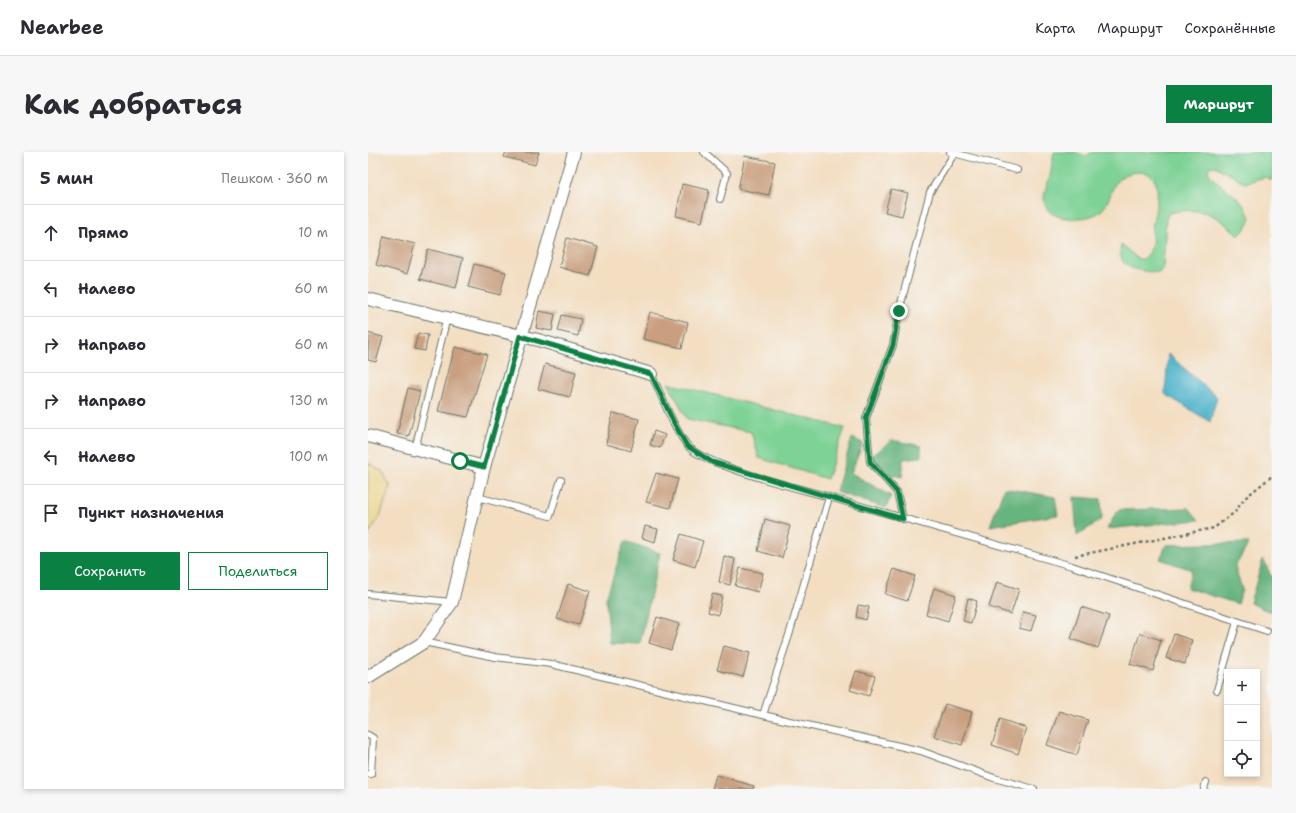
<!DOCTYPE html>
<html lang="ru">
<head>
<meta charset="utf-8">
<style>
  :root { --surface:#fff; --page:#f7f7f7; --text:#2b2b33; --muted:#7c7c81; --line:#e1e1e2; --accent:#0b8043 }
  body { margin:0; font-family:"Shantell Sans",sans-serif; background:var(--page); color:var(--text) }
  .controls { position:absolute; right:12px; bottom:12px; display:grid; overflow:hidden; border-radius:0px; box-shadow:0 2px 6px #0003 }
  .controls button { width:36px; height:36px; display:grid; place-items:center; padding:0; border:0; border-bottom:1px solid var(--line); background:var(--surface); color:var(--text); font:20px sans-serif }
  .stop { position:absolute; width:12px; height:12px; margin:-9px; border:3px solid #0b8043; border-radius:50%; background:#fff }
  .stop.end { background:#0b8043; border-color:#fff; box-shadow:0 1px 4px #0008 }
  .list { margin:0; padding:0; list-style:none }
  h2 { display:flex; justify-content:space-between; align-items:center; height:52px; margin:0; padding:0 16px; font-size:17px }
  h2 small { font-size:13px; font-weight:400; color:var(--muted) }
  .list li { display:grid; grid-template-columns:26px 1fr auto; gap:12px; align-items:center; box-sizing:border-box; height:56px; padding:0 16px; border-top:1px solid var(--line) }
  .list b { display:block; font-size:15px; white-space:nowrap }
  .list em { font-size:13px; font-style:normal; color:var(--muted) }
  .actions { display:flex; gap:8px; padding:12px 16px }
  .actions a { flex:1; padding:9px 0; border:1px solid var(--accent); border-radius:0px; text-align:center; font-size:14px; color:var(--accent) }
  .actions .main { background:var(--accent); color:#fff }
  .icon { flex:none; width:22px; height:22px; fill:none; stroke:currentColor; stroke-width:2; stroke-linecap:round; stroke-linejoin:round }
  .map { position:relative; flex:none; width:904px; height:637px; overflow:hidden; border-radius:0px }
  header { display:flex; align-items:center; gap:24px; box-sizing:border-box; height:56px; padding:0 20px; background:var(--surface); border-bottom:1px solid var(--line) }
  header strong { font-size:19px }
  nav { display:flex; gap:22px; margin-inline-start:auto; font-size:14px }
  .intro { display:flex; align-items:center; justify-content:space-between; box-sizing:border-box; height:96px; padding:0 24px }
  h1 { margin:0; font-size:28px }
  .button { padding:10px 18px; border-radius:0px; background:var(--accent); color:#fff; font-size:14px; font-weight:700 }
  main { display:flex; gap:24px; padding:0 24px }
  aside { flex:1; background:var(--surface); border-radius:0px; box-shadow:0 2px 6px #0003 }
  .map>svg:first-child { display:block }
  .green { fill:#7ed295; stroke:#4e8864 }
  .forest { fill:#66b47e; stroke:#427859 }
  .sand { fill:#eeda9e; stroke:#868c69 }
  .water { fill:#4bb2ca; stroke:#35787f }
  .building { fill:#c99f7f }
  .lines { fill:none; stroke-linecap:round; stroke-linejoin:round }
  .service-casing { stroke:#697566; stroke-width:8 }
  .minor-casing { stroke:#697566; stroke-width:14 }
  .path { stroke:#697566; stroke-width:2.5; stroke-dasharray:3 3; stroke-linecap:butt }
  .service { stroke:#fff; stroke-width:6 }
  .minor { stroke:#fff; stroke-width:12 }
  .route { stroke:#0b8043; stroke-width:5 }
</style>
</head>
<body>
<header>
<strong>Nearbee</strong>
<nav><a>Карта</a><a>Маршрут</a><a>Сохранённые</a></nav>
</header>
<div class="intro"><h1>Как добраться</h1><a class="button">Маршрут</a></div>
<main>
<aside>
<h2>5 мин<small>Пешком · 360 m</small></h2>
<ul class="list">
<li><svg class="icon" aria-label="ahead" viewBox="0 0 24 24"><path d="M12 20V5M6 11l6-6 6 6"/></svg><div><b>Прямо</b></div><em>10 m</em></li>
<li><svg class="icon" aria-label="left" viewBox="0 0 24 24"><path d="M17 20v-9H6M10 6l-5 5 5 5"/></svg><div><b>Налево</b></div><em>60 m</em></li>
<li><svg class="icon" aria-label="right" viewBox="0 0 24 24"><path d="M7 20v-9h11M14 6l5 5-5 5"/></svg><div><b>Направо</b></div><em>60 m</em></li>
<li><svg class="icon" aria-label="right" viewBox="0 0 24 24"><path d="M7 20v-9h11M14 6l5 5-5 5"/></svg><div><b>Направо</b></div><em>130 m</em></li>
<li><svg class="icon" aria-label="left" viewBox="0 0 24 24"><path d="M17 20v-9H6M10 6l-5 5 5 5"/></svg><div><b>Налево</b></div><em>100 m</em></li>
<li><svg class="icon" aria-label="arrive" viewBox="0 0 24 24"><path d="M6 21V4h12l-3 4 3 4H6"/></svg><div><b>Пункт назначения</b></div></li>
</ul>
<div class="actions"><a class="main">Сохранить</a><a>Поделиться</a></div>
</aside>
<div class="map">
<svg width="904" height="637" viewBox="0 0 904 637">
  <rect width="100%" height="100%" fill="#f6f6f2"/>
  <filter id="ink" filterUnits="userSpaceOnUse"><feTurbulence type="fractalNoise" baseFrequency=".025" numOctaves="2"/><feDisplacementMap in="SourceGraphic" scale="8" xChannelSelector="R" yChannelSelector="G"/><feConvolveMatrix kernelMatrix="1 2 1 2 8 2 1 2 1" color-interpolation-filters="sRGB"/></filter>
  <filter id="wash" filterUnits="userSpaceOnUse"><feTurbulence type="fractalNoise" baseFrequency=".012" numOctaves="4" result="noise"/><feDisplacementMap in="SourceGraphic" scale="16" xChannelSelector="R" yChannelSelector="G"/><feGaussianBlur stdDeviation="0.9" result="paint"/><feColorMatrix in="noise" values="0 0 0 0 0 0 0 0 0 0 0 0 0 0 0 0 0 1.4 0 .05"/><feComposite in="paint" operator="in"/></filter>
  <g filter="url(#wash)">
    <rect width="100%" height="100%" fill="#f3dec2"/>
    <!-- green -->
    <g class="green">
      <path d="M686,0H707L718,4L724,0H904V28L897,25L877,31L847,14L841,15L840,20C854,40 872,39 882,66L881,72L872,83C864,79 860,73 852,68C838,57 817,57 801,61L798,67L795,115L791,121C773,118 748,120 753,92L770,107H776C789,93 782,87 785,70C789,50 799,14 763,21C741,26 746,45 734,58C725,68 691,70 681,59C671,48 679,34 682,24C684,16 684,8 686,0Z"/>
      <path d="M300,231L477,276L459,327L391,306L383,280L319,267Z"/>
    </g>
    <!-- forest -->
    <g class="forest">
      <path d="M484,286L495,291L483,321L523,344L518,356L468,340Z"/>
      <path d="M524,288L553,294V305L535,307L534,325L517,321L503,305Z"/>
      <path d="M636,336L687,345L690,363L622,374Z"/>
      <path d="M706,345L733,347L734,367L709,384Z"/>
      <path d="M821,356L831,368L739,377L750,358Z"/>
      <path d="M257,389L292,401L272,492L242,491L238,446Z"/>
      <path d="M881,391L867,415L874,437L870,452L819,436L824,418L792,407L798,393Z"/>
      <path d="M895,407L904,426V459H900L882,451Z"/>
    </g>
    <!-- sand -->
    <path class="sand" d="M0,311L14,319L22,334L12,364L0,383Z"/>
    <!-- water -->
    <path class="water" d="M800,202L849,245L842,270L797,242Z"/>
    <g id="blocks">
      <!-- building -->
      <g class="building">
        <path d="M138,0H171L167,13L136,5Z"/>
        <path d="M377,4L407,10L401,43L370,37Z"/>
        <path d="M314,32L341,38L334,70L308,64Z"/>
        <path d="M523,37L540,41L534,64L517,60Z"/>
        <path d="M16,84L47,92L39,122L8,113Z"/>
        <path d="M199,86L230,95L222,124L191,115Z"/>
        <path d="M60,97L95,106L88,136L52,127Z"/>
        <path d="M106,112L138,120L132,143L100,135Z"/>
        <path d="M171,159L187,162L184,179L168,176Z"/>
        <path d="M282,160L320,170L314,196L275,187Z"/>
        <path d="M194,163L213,167L210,184L190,179Z"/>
        <path d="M0,181L15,185L8,210L0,208Z"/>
        <path d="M50,181L60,183L57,199L46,197Z"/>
        <path d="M87,195L119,202L100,265L70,259Z"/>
        <path d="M177,212L208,220L202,245L170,237Z"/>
        <path d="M40,236L52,239L41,284L29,282Z"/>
        <path d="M245,261L271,267L263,299L238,292Z"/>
        <path d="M286,279L297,283L292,296L282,293Z"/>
        <path d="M288,321L310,327L302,356L278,350Z"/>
        <path d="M397,367L422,374L414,406L390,399Z"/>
        <path d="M277,374L290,377L287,390L274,386Z"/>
        <path d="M313,382L335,389L327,415L305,408Z"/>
        <path d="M356,404L367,407L362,433L351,430Z"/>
        <path d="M372,416L395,421L390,440L367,434Z"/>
        <path d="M526,417L547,424L539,449L517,442Z"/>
        <path d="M629,430L651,437L643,462L621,455Z"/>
        <path d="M200,432L222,439L211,473L189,467Z"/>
        <path d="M566,436L588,443L580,469L558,462Z"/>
        <path d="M344,442L354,444L350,463L340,460Z"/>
        <path d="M600,446L609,449L603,471L595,469Z"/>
        <path d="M490,453L501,455L498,468L488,465Z"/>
        <path d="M713,455L741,464L730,496L703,487Z"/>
        <path d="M655,460L668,463L663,479L651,476Z"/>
        <path d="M289,465L311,472L303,498L281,491Z"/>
        <path d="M772,481L793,488L785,519L762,512Z"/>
        <path d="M806,482L824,488L817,512L798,506Z"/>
        <path d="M356,494L382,501L375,525L349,518Z"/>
        <path d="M488,519L507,524L501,544L482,538Z"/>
        <path d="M577,552L604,560L594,593L566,584Z"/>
        <path d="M691,559L720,568L709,603L679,593Z"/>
        <path d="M632,567L658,576L650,602L624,593Z"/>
        <path d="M348,623L386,634L385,637H344Z"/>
      </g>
    </g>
  </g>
  <g filter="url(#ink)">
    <use href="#blocks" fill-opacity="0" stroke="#697566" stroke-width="1"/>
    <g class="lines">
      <defs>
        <g id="service">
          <path d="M336,0L359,21L352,47"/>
          <path d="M582,0L649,18"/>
          <path d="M283,222C295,245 303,272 319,293C333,313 433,337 461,345"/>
          <path d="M47,297L79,165"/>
          <path d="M109,345L182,364L193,328"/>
          <path d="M535,367L529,340L502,310L498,266L525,193L531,159L562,40L586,2"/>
          <path d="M0,442L84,450"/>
          <path d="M56,490L127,505L183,512L395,563L422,480L461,345L704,414L899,479"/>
          <path d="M849,538L869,470"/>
          <path d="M395,563L553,599L626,626L666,637"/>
          <path d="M0,583L5,586L3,622H0"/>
          <path d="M836,637L838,630"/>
        </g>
        <g id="minor">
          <path d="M0,147L170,188L283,222"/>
          <path d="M0,284L116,315"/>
          <path d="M0,525L56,490L84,450L116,315L206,0"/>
        </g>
      </defs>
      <!-- service casing -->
      <use href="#service" class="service-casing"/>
      <!-- minor casing -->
      <use href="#minor" class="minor-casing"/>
      <!-- path -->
      <path class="path" d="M707,404L846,376L867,360L877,346L904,324"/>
      <!-- service -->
      <use href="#service" class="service"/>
      <!-- minor -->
      <use href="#minor" class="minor"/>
    </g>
  </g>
  <g class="lines" filter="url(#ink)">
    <!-- route -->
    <path class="route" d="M92,309L116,315L152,184L283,222L306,271L319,294L344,310L535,367L529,340L502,310L498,266L525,193L531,159"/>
  </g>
</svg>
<div class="controls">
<button>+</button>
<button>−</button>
<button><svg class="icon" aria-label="locate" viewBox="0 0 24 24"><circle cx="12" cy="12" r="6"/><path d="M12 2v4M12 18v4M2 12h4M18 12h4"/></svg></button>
</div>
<div class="stop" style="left:92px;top:309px"></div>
<div class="stop end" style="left:531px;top:159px"></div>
</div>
</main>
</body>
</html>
